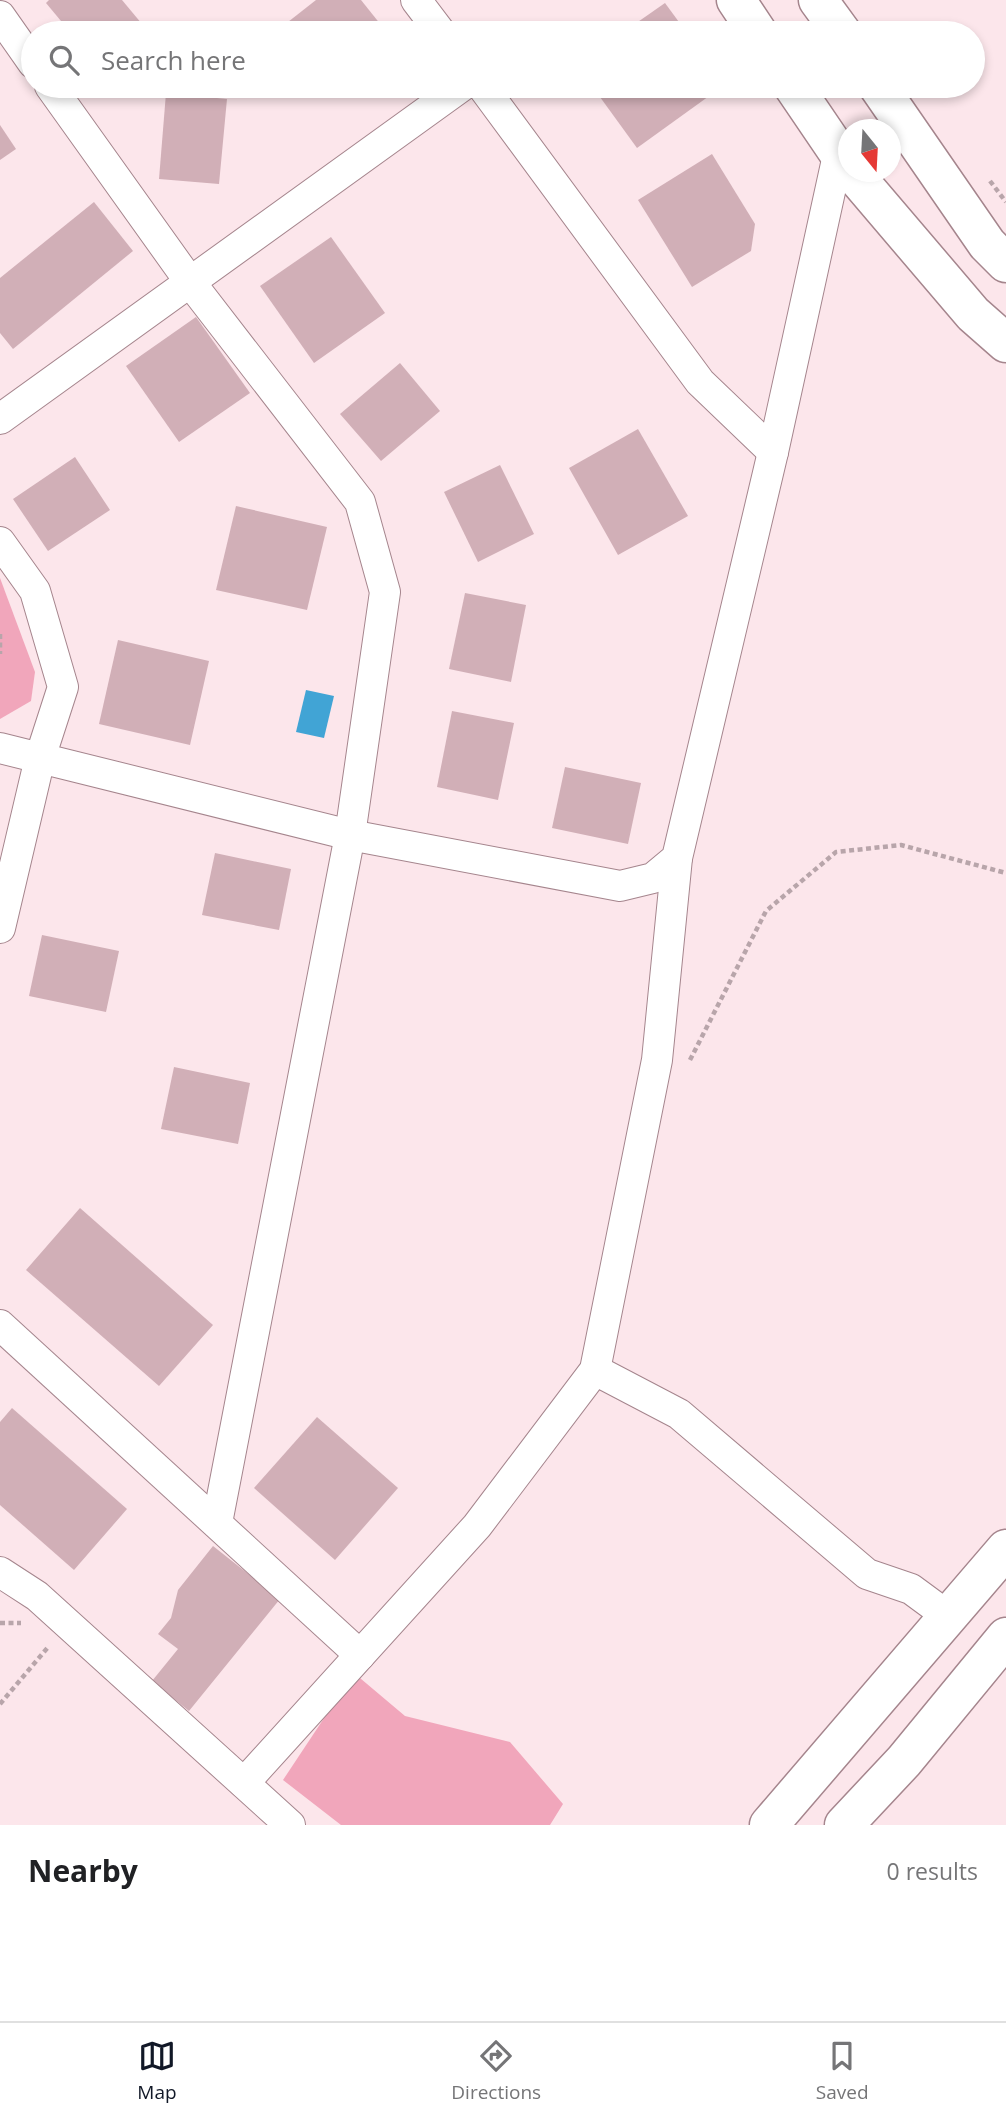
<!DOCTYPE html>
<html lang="en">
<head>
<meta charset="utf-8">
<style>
  :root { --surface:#fff; --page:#f2f2f2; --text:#202124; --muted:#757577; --line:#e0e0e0; --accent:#111827 }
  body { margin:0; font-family:"Open Sans",sans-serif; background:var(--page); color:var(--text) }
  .compass { position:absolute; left:838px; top:119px; width:63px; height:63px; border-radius:50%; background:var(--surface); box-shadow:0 4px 10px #0003; rotate:162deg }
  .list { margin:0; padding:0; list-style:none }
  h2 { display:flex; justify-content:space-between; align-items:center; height:91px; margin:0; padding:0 28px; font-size:30px }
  h2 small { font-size:23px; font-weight:400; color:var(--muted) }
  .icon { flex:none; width:38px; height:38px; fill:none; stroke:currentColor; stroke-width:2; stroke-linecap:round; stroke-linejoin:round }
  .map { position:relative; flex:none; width:1006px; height:1825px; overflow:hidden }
  .search { position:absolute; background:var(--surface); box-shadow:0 4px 10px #0003; left:21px; right:21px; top:21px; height:77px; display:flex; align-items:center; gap:18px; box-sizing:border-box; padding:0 24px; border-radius:38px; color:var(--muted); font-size:26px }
  .sheet { height:196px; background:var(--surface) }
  nav { display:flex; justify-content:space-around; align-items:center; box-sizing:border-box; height:98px; border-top:2px solid var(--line); background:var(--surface); font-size:19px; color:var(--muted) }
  nav a { display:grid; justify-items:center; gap:4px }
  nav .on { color:var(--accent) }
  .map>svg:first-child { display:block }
  .green { fill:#f1a6bb }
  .water { fill:#41a4d5 }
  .building { fill:#d1afb7 }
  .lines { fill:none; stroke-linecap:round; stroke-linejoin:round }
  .minor-casing { stroke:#a5858d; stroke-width:32 }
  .secondary-casing { stroke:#a5858d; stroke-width:41 }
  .path { stroke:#b8a5aa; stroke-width:4.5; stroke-dasharray:5 3.5; stroke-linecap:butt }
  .minor { stroke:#fff; stroke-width:30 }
  .secondary { stroke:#fff; stroke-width:38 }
</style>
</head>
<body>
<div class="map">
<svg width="1006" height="1825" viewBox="0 0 1006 1825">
  <rect width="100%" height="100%" fill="#fce6eb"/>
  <!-- green -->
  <g class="green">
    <path d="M0,578L35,672L31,701L0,719Z"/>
    <path d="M354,1673L405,1716L510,1742L563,1804L550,1825H341L283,1780Z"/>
  </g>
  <!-- water -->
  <path class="water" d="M306,690L334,696L324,738L296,732Z"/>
  <!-- building -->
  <g class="building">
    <path d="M49,0H122L147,30L143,33H71L46,3Z"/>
    <path d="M316,0H361L381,25L371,33H274Z"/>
    <path d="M665,3L687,33H622Z"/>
    <path d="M284,86H303L291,95Z"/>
    <path d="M592,86H723L637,148Z"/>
    <path d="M166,93L227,99L219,184L159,179Z"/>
    <path d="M0,125L16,149L0,160Z"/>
    <path d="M712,154L755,224L751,251L692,287L638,200Z"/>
    <path d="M94,202L133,251L13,349L0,333V278Z"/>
    <path d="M331,237L385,313L314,363L260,286Z"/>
    <path d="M196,317L250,393L179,442L126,366Z"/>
    <path d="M400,363L440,411L381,461L340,414Z"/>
    <path d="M638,429L688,516L618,555L569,468Z"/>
    <path d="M75,457L110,510L48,551L13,499Z"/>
    <path d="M500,465L534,534L478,562L444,492Z"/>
    <path d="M236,506L327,527L307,610L216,590Z"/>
    <path d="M465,593L526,605L511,682L449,669Z"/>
    <path d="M118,640L209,661L190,745L99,724Z"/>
    <path d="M452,711L514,723L498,800L437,787Z"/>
    <path d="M565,767L641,783L628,844L552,828Z"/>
    <path d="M215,853L291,869L279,930L202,915Z"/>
    <path d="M42,935L119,951L106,1012L29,996Z"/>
    <path d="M174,1067L250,1083L238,1144L161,1129Z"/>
    <path d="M80,1208L213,1325L159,1386L26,1270Z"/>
    <path d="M12,1408L127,1509L74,1570L0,1505V1422Z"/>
    <path d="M317,1417L398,1488L335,1560L254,1488Z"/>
    <path d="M213,1546L280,1599L189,1711L152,1681L178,1649L158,1634L171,1618L178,1590Z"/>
  </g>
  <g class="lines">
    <defs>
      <g id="minor">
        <path d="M416,0L441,33"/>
        <path d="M0,16L33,63"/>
        <path d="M50,86L190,282L360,502L385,592L350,835L217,1523"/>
        <path d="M482,86L700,382L773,452"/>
        <path d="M0,419L462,86"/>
        <path d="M0,542L35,591L63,687L40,758L0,748"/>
        <path d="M0,928L40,758L350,835L620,886L653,878L677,858L773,452L838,155"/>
        <path d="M0,1325L360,1655"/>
        <path d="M595,1370L679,1414L867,1574L911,1589L949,1617"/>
        <path d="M0,1572L37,1596L290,1825"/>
        <path d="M244,1783L477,1526L595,1370L657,1060L677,858"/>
      </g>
      <g id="secondary">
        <path d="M736,0L758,33"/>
        <path d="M818,0L842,33"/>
        <path d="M793,86L848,167"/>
        <path d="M878,86L987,244L1006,263"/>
        <path d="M852,172L973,314L1006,343"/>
        <path d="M769,1825L1006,1549"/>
        <path d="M844,1825L904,1761L1006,1637"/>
      </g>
    </defs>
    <!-- minor casing -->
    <use href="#minor" class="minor-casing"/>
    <!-- secondary casing -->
    <use href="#secondary" class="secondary-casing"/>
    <!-- path -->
    <g class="path">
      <path d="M990,181L1006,202"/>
      <path d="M0,634V654"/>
      <path d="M690,1060L766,911L836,852L901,845L1006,873"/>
      <path d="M0,1623H21"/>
      <path d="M0,1704L49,1646"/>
    </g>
    <!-- minor -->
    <use href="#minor" class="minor"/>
    <!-- secondary -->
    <use href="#secondary" class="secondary"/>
  </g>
</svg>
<svg class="compass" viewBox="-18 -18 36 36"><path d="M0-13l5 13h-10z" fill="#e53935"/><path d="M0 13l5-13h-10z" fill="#757577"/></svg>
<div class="search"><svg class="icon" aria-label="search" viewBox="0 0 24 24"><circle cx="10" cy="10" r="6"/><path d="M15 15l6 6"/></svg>Search here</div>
</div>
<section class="sheet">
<h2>Nearby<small>0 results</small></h2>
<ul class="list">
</ul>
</section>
<nav>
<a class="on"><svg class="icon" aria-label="map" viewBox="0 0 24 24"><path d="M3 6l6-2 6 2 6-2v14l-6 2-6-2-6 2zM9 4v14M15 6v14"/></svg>Map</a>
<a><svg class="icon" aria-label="directions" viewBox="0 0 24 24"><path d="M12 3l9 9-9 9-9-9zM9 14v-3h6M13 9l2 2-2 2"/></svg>Directions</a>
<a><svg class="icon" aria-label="saved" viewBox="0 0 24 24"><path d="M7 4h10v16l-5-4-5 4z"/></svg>Saved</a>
</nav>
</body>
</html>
